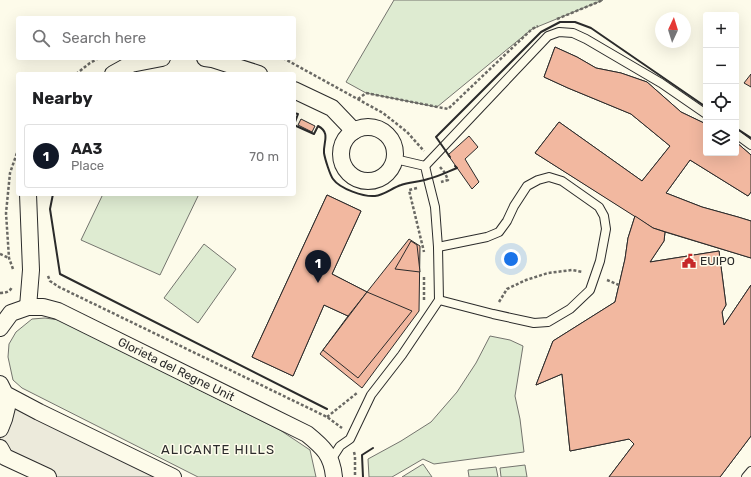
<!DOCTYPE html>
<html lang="en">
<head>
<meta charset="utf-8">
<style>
  :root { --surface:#fff; --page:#f2f2f2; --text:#202124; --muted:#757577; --line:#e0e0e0; --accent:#111827 }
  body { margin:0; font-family:Rubik,sans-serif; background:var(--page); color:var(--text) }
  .controls { position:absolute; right:12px; top:12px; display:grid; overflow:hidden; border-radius:4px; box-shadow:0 4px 16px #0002 }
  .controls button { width:36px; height:36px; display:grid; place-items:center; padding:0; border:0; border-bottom:1px solid var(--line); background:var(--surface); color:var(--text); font:20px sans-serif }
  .compass { position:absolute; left:655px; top:12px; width:36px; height:36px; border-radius:50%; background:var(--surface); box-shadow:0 4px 16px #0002; rotate:4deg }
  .you { position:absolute; left:511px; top:259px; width:14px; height:14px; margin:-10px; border:3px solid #fff; border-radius:50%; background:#1a73e8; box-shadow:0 0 0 6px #1a73e833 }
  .badge { display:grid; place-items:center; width:26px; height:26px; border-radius:50%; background:var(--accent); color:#fff; font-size:13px; font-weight:700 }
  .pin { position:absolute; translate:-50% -33px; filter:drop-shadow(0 1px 2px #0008) }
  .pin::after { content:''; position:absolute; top:21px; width:14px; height:12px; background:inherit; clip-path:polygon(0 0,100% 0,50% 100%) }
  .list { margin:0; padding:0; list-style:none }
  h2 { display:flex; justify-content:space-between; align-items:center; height:52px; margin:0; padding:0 16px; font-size:17px }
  h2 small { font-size:13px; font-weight:400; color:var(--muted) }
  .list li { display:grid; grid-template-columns:26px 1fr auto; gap:12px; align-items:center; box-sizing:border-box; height:64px; margin:0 8px 8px; padding:0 8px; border:1px solid var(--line); border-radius:4px }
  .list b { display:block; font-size:15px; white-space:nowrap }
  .list p { margin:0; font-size:13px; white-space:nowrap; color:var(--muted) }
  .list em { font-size:13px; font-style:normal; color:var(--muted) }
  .icon { flex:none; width:22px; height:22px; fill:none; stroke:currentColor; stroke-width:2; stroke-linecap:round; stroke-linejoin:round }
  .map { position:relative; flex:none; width:751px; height:477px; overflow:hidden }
  .search { position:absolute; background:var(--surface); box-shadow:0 4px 16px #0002; left:16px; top:16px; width:280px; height:44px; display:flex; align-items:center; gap:10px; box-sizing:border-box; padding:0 14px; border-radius:4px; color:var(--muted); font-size:15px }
  .panel { position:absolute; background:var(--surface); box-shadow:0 4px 16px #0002; left:16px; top:72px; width:280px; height:124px; border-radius:4px }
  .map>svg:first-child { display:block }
  .green { fill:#deebd1; stroke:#74746e }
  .parking { fill:#eceadb; stroke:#74746e }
  .building { fill:#f2b8a0; stroke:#2b2b2b }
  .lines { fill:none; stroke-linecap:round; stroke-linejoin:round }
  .service-casing { stroke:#2b2b2b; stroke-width:10 }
  .minor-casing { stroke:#2b2b2b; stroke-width:18 }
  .path { stroke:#6a6964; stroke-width:2.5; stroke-dasharray:3 2; stroke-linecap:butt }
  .service { stroke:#fdfbea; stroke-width:8 }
  .minor { stroke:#fdfbea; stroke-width:16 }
  .wall { stroke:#2b2b2b; stroke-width:2 }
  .labels { text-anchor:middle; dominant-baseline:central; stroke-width:3; stroke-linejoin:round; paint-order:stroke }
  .poi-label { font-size:12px; fill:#2b2b2b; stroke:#fdfbea; text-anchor:start }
  .street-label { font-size:12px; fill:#2b2b2b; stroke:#fdfbea }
  .neighbourhood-label { font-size:13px; letter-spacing:1px; fill:#2b2b2b; stroke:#fdfbea }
</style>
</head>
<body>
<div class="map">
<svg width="751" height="477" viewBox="0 0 751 477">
  <rect width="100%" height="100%" fill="#fdfbea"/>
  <!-- green -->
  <g class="green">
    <path d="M394,0H603L532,29L437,107L366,93L346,82Z"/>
    <path d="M103,194H199L160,275L81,240Z"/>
    <path d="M204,244L236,269L198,323L164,298Z"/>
    <path d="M45,318L59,320L280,430L310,450L316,477H198L22,388L13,380L8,357L9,344L16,332L32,319Z"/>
    <path d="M490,336L510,340L523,346L515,396L520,419L524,452L434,464L423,459L392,477H369L368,459L401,441L431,422L457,392L476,363Z"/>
    <path d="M423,464L432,477H402Z"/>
    <path d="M525,465L527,477H501L500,468Z"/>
    <path d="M496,467L498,477H469L468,470Z"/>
  </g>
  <!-- parking -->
  <path class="parking" d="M5,394L174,477H48L0,448V428Z"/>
  <!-- building -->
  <g class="building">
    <path d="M555,47L577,57L596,68L621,73L647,82L681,112L706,124V153H736V142L751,155V192L748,196L690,160L666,193L702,207L738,217L751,221V258L665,232L664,241L650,262L719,251L726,305L722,312L724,325L751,285V436L720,477H609L634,444L629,439L570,451L562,374L536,385L553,341L615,302L625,259L628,238L635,216L535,153L559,122L642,181L670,146L631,114L568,88L544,77Z"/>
    <path d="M555,47L577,57L596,68L621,73L647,82L681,112L706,124V153H736V142L751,155V192L748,196L690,160L666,193L702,207L738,217L751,221V258L653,228L535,153L559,122L642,181L670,146L631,114L568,88L544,77Z"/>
    <path d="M751,74V87L744,83Z"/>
    <path d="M301,119L315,126L312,132L298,125Z"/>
    <path d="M469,136L478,147L465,159L479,182L472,189L448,155Z"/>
    <path d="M327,195L361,211L332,274L367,292L409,239L420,246L419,311L362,388L320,354L348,316L324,305L293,376L252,357Z"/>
    <path d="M327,195L361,211L332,274L367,292L348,316L324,305L293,376L252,357Z"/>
    <path d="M635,216L653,228L665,232L664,241L650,262L719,251L726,305L722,312L724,325L751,285V436L720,477H609L634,444L629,439L570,451L562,374L536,385L553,341L615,302L625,259L628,238Z"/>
    <path d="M411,241L417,245L420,272L395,269Z"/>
    <path d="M367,292L412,311L358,378L323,350Z"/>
  </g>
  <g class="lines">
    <defs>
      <g id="service">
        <path d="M736,134L751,145"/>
        <path d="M425,166L548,36L559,32L573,33L586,39L661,83L706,114"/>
        <path d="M438,247L487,237L499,232L507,221L514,206L527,186L538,180L549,177L562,181L599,207L604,216L606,229L600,261L590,290L570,309L548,322L534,323L493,314L439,300"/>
        <path d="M331,460L340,446L350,439L371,395L402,355L439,300L438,247L435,207L428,179L425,166L395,159"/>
        <path d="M746,477L751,471"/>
      </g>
      <g id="minor">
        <path d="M205,58L212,59L259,74"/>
        <path d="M113,74L131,64L162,58"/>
        <path d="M294,90L332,108L354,131"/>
        <circle cx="368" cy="154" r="27"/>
        <path d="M28,194L31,270L28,307"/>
        <path id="s1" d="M0,328L11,313L28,307H43L58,311L307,434C323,447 332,455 334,477"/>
        <path d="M0,384L5,394L39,412L173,477"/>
        <path d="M0,429L4,419L7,407L5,394"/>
        <path d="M0,448L5,457L48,477"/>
      </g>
    </defs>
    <!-- service casing -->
    <use href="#service" class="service-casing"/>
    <!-- minor casing -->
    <use href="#minor" class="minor-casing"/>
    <!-- path -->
    <g class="path">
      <path d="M557,19L603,0"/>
      <path d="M283,58L383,113L407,132L424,151"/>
      <path d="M76,74L90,63L99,58"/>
      <path d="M358,99L366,93L448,109L532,29L538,26"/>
      <path d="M440,167L445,173L448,180L441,182"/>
      <path d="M417,188L409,190L424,252"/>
      <path d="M0,254L9,258"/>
      <path d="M13,269L9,258L6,213L10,173L18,150"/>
      <path d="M48,276L50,281L59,287L327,417L342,428"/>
      <path d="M607,280L619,285"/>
      <path d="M0,293C5,293 10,292 12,287"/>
      <path d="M424,300V275"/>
      <path d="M499,302L507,289L526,280L548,273L572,270L583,272"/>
      <path d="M327,417L357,393"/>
      <path d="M354,452L355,456V477"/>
    </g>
    <!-- service -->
    <use href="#service" class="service"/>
    <!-- minor -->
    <use href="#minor" class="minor"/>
    <!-- wall -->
    <g class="wall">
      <path d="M294,113L298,114L294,125L314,134L318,126C331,133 323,142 324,153C325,159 330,175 333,179C340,189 364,197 375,196C384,195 392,188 401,185C409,182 419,182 428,179C438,177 447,172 457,168L455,166"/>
      <path d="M736,128L751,138"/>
      <path d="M450,157L436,137L541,32L560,22H575L591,28L706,107"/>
      <path d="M53,194L50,209L60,274L327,409"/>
      <path d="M363,477L362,455L373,448"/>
    </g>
  </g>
  <!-- icons -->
  <defs>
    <symbol id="civic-bare" viewBox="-9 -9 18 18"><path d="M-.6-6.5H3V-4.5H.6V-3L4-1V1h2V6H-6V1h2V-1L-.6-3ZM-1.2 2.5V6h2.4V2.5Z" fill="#c62828" stroke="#fdfbea" stroke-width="2.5" paint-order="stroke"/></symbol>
  </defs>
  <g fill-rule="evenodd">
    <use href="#civic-bare" x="679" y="251" width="20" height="20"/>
  </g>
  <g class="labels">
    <!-- poi labels -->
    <g class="poi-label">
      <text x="700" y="261">EUIPO</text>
    </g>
    <!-- street labels -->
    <g class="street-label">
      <text stroke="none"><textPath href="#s1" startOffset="199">Glorieta del Regne Unit</textPath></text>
    </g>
    <!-- neighbourhood labels -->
    <g class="neighbourhood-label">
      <text x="218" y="449">ALICANTE HILLS</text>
    </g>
  </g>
</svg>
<div class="controls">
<button>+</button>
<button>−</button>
<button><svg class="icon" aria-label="locate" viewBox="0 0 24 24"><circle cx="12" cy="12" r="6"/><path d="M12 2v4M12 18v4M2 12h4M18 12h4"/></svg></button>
<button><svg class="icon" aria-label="layers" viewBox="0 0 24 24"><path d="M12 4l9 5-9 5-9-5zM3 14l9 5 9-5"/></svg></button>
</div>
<svg class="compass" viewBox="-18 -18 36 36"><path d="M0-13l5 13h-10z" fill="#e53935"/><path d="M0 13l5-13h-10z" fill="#757577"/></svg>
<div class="you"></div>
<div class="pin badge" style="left:318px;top:283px">1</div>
<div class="search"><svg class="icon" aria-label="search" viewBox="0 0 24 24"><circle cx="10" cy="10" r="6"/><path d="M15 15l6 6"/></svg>Search here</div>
<section class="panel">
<h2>Nearby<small></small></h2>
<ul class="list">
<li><span class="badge">1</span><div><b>AA3</b><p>Place</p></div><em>70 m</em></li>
</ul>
</section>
</div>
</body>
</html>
